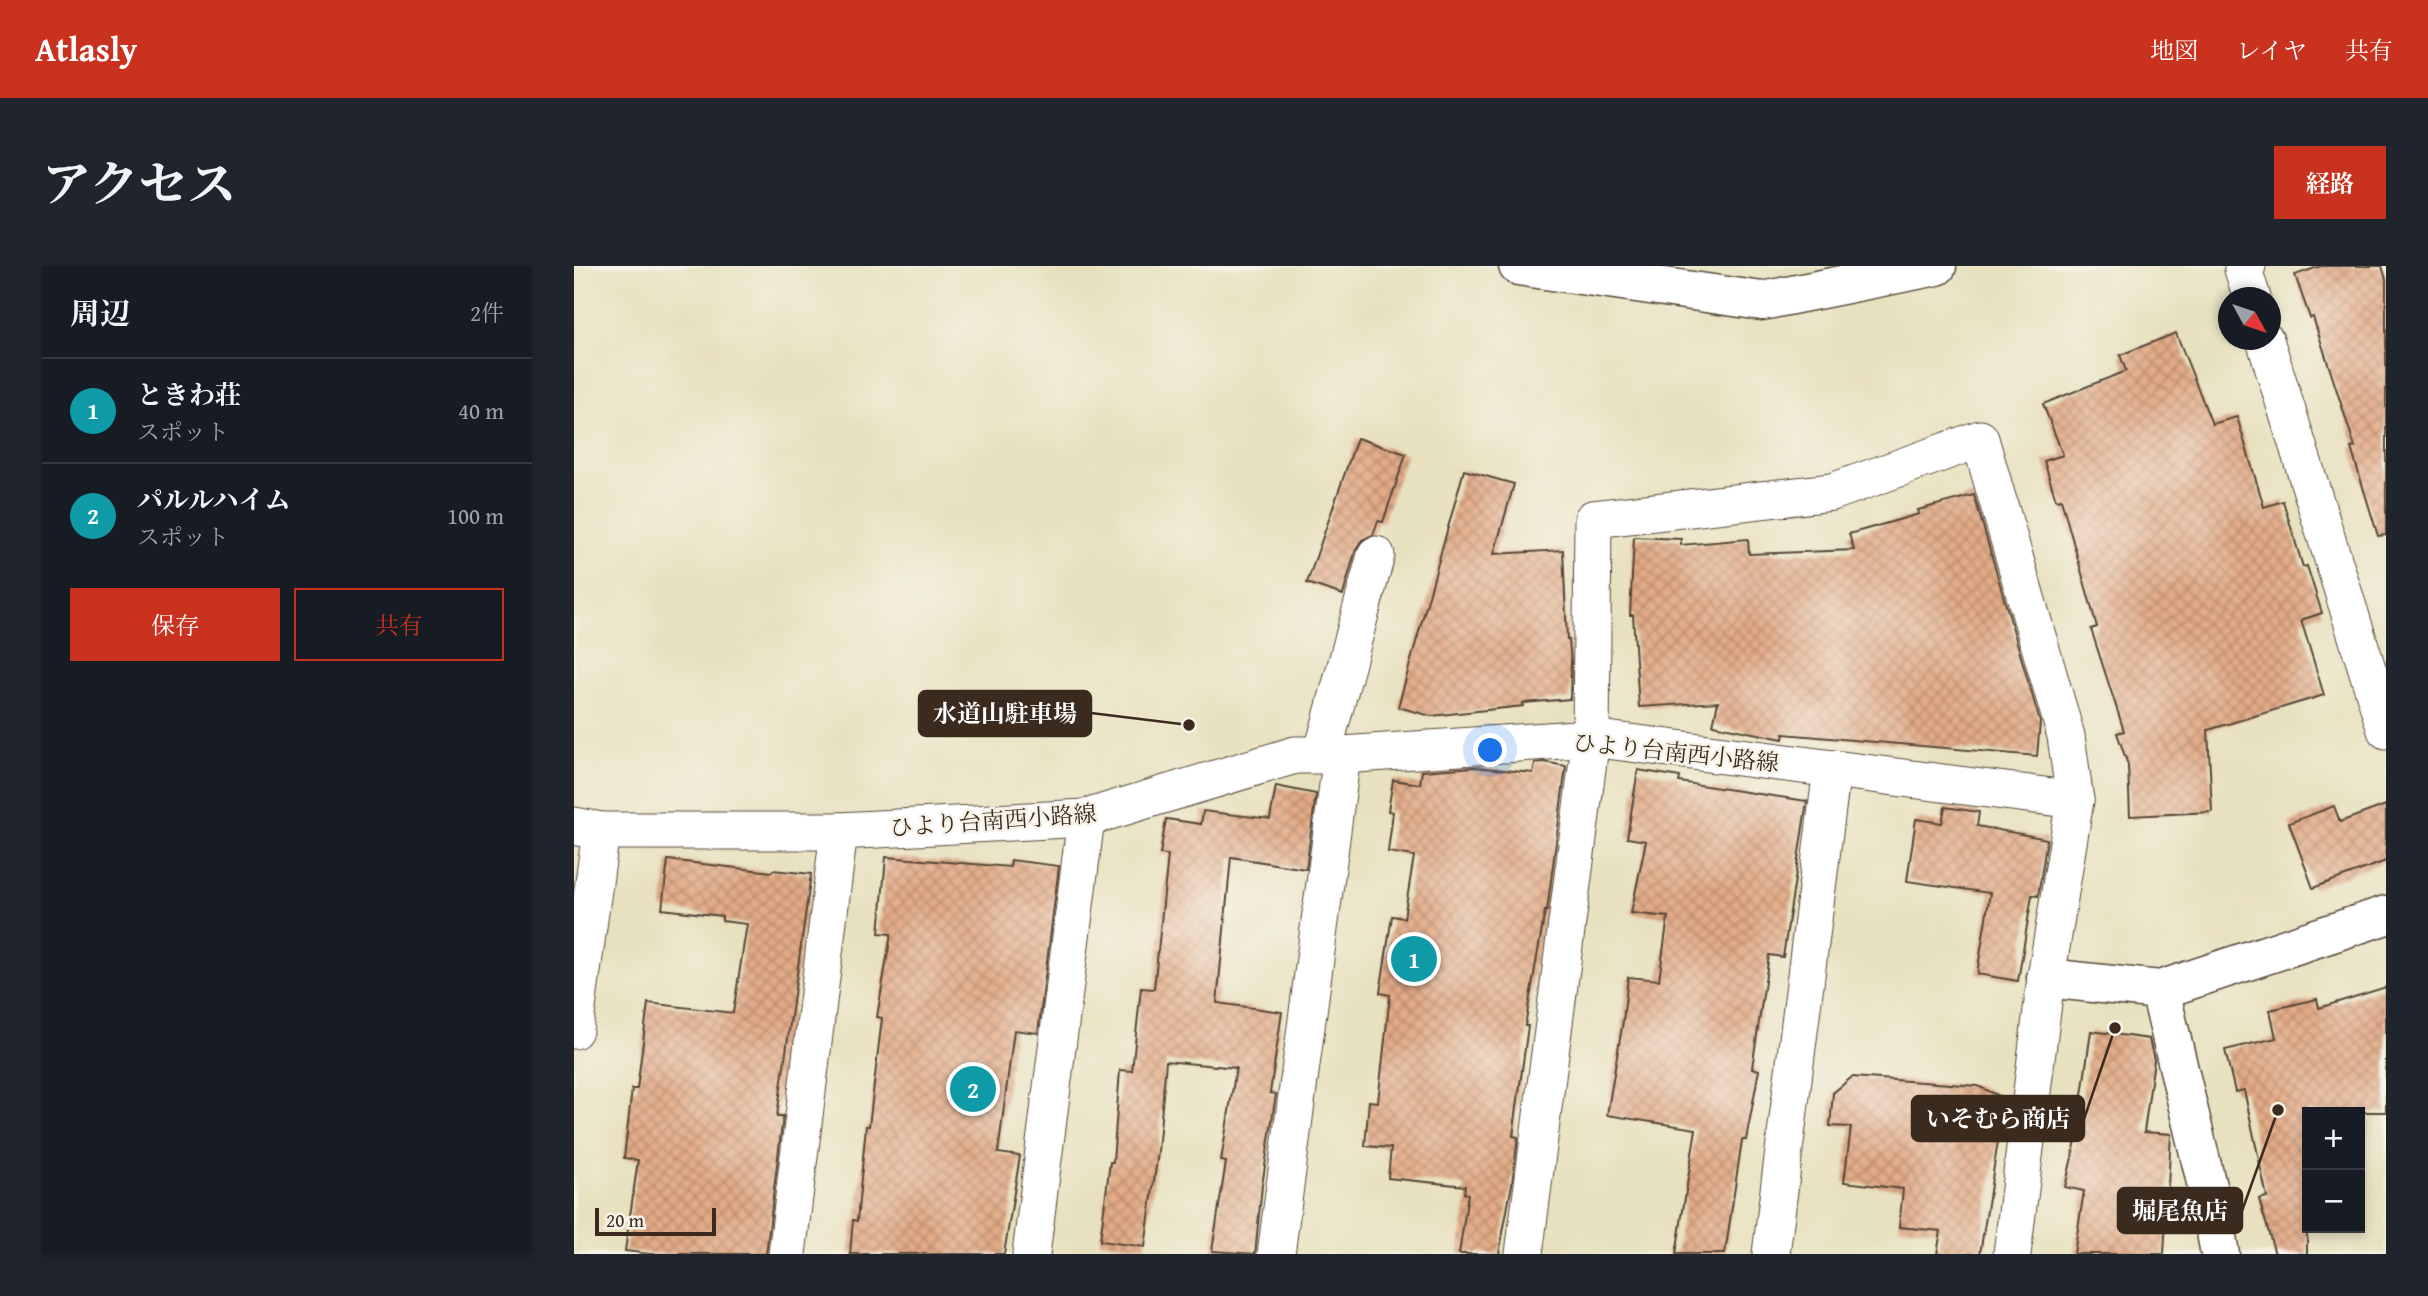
<!DOCTYPE html>
<html lang="ja">
<head>
<meta charset="utf-8">
<style>
  :root { --surface:#171b24; --page:#20242c; --text:#f1f3f6; --muted:#9ea1a6; --line:#363941; --accent:#c8321e }
  body { margin:0; font-family:"Gentium Book Plus","Noto Serif JP",serif; background:var(--page); color:var(--text) }
  .controls { position:absolute; right:21px; bottom:21px; display:grid; overflow:hidden; border-radius:0px; box-shadow:0 4px 10px #0003 }
  .controls button { width:63px; height:63px; display:grid; place-items:center; padding:0; border:0; border-bottom:2px solid var(--line); background:var(--surface); color:var(--text); font:35px sans-serif }
  .compass { position:absolute; left:1644px; top:21px; width:63px; height:63px; border-radius:50%; background:var(--surface); box-shadow:0 4px 10px #0003; rotate:130deg }
  .scale { position:absolute; left:21px; bottom:18px; width:121px; box-sizing:border-box; padding-left:7px; border:4px solid #3b2a1e; border-top:0; font-size:19px; line-height:24px; white-space:nowrap; color:#3b2a1e; -webkit-text-stroke:5px #f7f3e8; paint-order:stroke }
  .you { position:absolute; left:917px; top:485px; width:24px; height:24px; margin:-18px; border:5px solid #fff; border-radius:50%; background:#1a73e8; box-shadow:0 0 0 10px #1a73e833 }
  .badge { display:grid; place-items:center; width:46px; height:46px; border-radius:50%; background:var(--accent); color:#fff; font-size:23px; font-weight:700 }
  .pin { position:absolute; translate:-50% -50%; border:4px solid #fff; box-shadow:0 2px 7px #0006 }
  .list { margin:0; padding:0; list-style:none }
  h2 { display:flex; justify-content:space-between; align-items:center; height:91px; margin:0; padding:0 28px; font-size:30px }
  h2 small { font-size:23px; font-weight:400; color:var(--muted) }
  .list li { display:grid; grid-template-columns:46px 1fr auto; gap:21px; align-items:center; box-sizing:border-box; height:105px; padding:0 28px; border-top:2px solid var(--line) }
  .list b { display:block; font-size:26px; white-space:nowrap }
  .list p { margin:0; font-size:23px; white-space:nowrap; color:var(--muted) }
  .list em { font-size:23px; font-style:normal; color:var(--muted) }
  .actions { display:flex; gap:14px; padding:21px 28px }
  .actions a { flex:1; padding:16px 0; border:2px solid var(--accent); border-radius:0px; text-align:center; font-size:24px; color:var(--accent) }
  .actions .main { background:var(--accent); color:#fff }
  .map { position:relative; flex:none; width:1812px; height:988px; overflow:hidden; border-radius:0px }
  header { display:flex; align-items:center; gap:42px; box-sizing:border-box; height:98px; padding:0 35px; background:var(--accent); color:#fff }
  header strong { font-size:33px }
  nav { display:flex; gap:38px; margin-inline-start:auto; font-size:24px }
  .intro { display:flex; align-items:center; justify-content:space-between; box-sizing:border-box; height:168px; padding:0 42px }
  h1 { margin:0; font-size:49px }
  .button { padding:18px 32px; border-radius:0px; background:var(--accent); color:#fff; font-size:24px; font-weight:700 }
  main { display:flex; gap:42px; padding:0 42px }
  aside { flex:1; background:var(--surface); border-radius:0px; box-shadow:0 4px 10px #0003 }
  .map>svg:first-child { display:block }
  .building { fill:url(#building-cross-hatch) }
  .lines { fill:none; stroke-linecap:round; stroke-linejoin:round }
  .minor-casing { stroke:#554536; stroke-width:39 }
  .tertiary-casing { stroke:#554536; stroke-width:41 }
  .minor { stroke:#fff; stroke-width:37 }
  .tertiary { stroke:#fff; stroke-width:38 }
  .labels { text-anchor:middle; dominant-baseline:central; stroke-width:5; stroke-linejoin:round; paint-order:stroke }
  .street-label { font-size:23px; fill:#3b2a1e; stroke:#f7f3e8 }
  .leader { fill:none; stroke:#3b2a1e; stroke-width:2.5 }
  .callout-dot { fill:#3b2a1e; stroke:#f7f3e8; stroke-width:2.5 }
  .callout { fill:#3b2a1e; stroke:#3b2a1e; stroke-width:2.5 }
  .callout-label { font-size:24px; text-anchor:middle; font-weight:bold; fill:#fff }
</style>
</head>
<body>
<header>
<strong>Atlasly</strong>
<nav><a>地図</a><a>レイヤ</a><a>共有</a></nav>
</header>
<div class="intro"><h1>アクセス</h1><a class="button">経路</a></div>
<main>
<aside>
<h2>周辺<small>2件</small></h2>
<ul class="list">
<li><span class="badge" style="background:#0f9aa8">1</span><div><b>ときわ荘</b><p>スポット</p></div><em>40 m</em></li>
<li><span class="badge" style="background:#0f9aa8">2</span><div><b>パルルハイム</b><p>スポット</p></div><em>100 m</em></li>
</ul>
<div class="actions"><a class="main">保存</a><a>共有</a></div>
</aside>
<div class="map">
<svg width="1812" height="988" viewBox="0 0 1812 988">
  <defs>
    <pattern id="building-cross-hatch" width="8" height="8" patternUnits="userSpaceOnUse" patternTransform="scale(1.75)"><rect width="8" height="8" fill="#e3ab87"/><path d="M0 0l8 8M0 8l8-8" fill="none" stroke="#b98b6e"/></pattern>
  </defs>
  <rect width="100%" height="100%" fill="#f7f3e8"/>
  <filter id="ink" filterUnits="userSpaceOnUse"><feTurbulence type="fractalNoise" baseFrequency=".0143" numOctaves="2"/><feDisplacementMap in="SourceGraphic" scale="14" xChannelSelector="R" yChannelSelector="G"/><feConvolveMatrix kernelMatrix="1 2 1 2 8 2 1 2 1" color-interpolation-filters="sRGB"/></filter>
  <filter id="wash" filterUnits="userSpaceOnUse"><feTurbulence type="fractalNoise" baseFrequency=".00686" numOctaves="4" result="noise"/><feDisplacementMap in="SourceGraphic" scale="28" xChannelSelector="R" yChannelSelector="G"/><feGaussianBlur stdDeviation="1.57" result="paint"/><feColorMatrix in="noise" values="0 0 0 0 0 0 0 0 0 0 0 0 0 0 0 0 0 1.4 0 .05"/><feComposite in="paint" operator="in"/></filter>
  <g filter="url(#wash)">
    <rect width="100%" height="100%" fill="#e8e1bf"/>
    <g id="blocks">
      <!-- building -->
      <g class="building">
        <path d="M1747,0H1808L1812,13V269L1804,270L1777,182L1781,181L1739,51L1736,52L1721,9Z"/>
        <path d="M1602,67L1638,158L1663,151L1690,241L1709,235L1729,301L1733,300L1748,347L1727,354L1750,429L1634,464L1638,546L1556,550L1554,499L1543,467L1550,465L1517,363L1523,361L1487,233L1482,234L1470,195L1489,189L1469,138L1552,105L1546,89Z"/>
        <path d="M783,172L832,188L809,256L804,255L799,269L788,274L782,283L769,329L733,317Z"/>
        <path d="M890,204L940,218L920,288L989,284L993,374H995L997,397L996,433L949,437V440L857,450L824,441Z"/>
        <path d="M1400,229L1466,456L1463,490L1210,468L1209,473L1139,459L1144,436L1065,441L1059,349H1056L1060,271L1107,273V279L1174,273L1175,288L1280,284L1275,268L1345,248L1344,244Z"/>
        <path d="M970,496L992,500L973,645H971L951,760H954L939,870L944,871L938,918L925,988H885L894,928L890,927L891,920L814,912L817,882L791,880L795,835L804,836L816,729L806,727L818,650L830,652L840,590L814,586L819,546L814,545L819,514L846,518L848,505L901,501L959,507L961,497Z"/>
        <path d="M1064,504L1106,511L1105,516L1233,535L1209,691L1195,689L1178,802L1185,804L1172,874H1168L1151,988H1102L1122,863L1033,849L1049,755L1054,711L1085,714L1094,651L1057,647L1072,575L1053,572Z"/>
        <path d="M702,520L742,528L732,603L657,591L643,737L708,746L696,827L702,828L688,920L681,988L638,985L652,896L647,895L662,802L592,795L584,886L571,981L526,975L536,896H539L546,804L558,805L567,722L580,723L594,589L586,588L592,553L627,558L629,545L696,553Z"/>
        <path d="M1812,539V595L1739,622L1715,557L1760,540L1766,556Z"/>
        <path d="M1371,541L1405,546L1403,560L1473,573L1464,630L1458,629L1444,715L1403,708L1416,627L1333,615L1342,553L1368,557Z"/>
        <path d="M312,591L436,601L437,594L485,600L464,767L440,764L424,887L446,890L430,988H276L279,954L283,955L292,860H295L308,752L303,751L317,668L305,667Z"/>
        <path d="M94,594L198,606L199,604L237,608L203,850H209L192,988H76L51,985L64,894L50,892L58,823H63L74,737L159,747L173,658L148,655V650L88,643Z"/>
        <path d="M1812,721V846H1733V988H1701L1685,933L1693,931L1670,824L1661,826L1651,784L1702,772L1696,744L1743,733L1745,742Z"/>
        <path d="M1517,765L1575,773L1580,794L1570,866L1597,868L1590,988H1500L1510,925L1491,921L1511,837L1507,836Z"/>
        <path d="M1278,811L1404,820L1436,835L1431,875H1424L1406,988H1363L1367,965L1325,961L1329,923L1270,916L1277,861L1256,860L1259,827Z"/>
      </g>
    </g>
  </g>
  <g filter="url(#ink)">
    <use href="#blocks" fill-opacity="0" stroke="#554536" stroke-width="2"/>
    <g class="lines">
      <defs>
        <g id="minor">
          <path d="M1673,0L1669,3L1678,32"/>
          <path d="M1691,74L1812,464"/>
          <path d="M748,489L802,289"/>
          <path d="M0,560L27,565H265L512,552L721,489H768L1017,472L1501,534L1472,712L1438,988"/>
          <path d="M0,764L27,565"/>
          <path d="M213,988L265,565"/>
          <path d="M457,988L512,552"/>
          <path d="M702,988L768,489"/>
          <path d="M950,988L1017,472L1019,253L1258,226L1406,173L1492,470L1501,534"/>
          <path d="M1197,988L1258,503"/>
        </g>
        <g id="tertiary">
          <path d="M944,0L1188,35L1363,0"/>
          <path d="M1472,712L1586,724L1812,649"/>
          <path d="M1586,724L1636,933L1646,988"/>
        </g>
      </defs>
      <!-- minor casing -->
      <use href="#minor" class="minor-casing"/>
      <!-- tertiary casing -->
      <use href="#tertiary" class="tertiary-casing"/>
      <!-- minor -->
      <use href="#minor" class="minor"/>
      <!-- tertiary -->
      <use href="#tertiary" class="tertiary"/>
    </g>
  </g>
  <g class="labels">
    <!-- street labels -->
    <g class="street-label">
      <text transform="translate(1102 486) rotate(6)">ひより台南西小路線</text>
      <text transform="translate(419 554) rotate(-4)">ひより台南西小路線</text>
    </g>
  </g>
  <!-- callouts -->
  <path class="leader" d="M615 459L517 447M1541 762L1510 853M1704 844L1668 945"/>
  <g class="callout-dot">
    <circle cx="615" cy="459" r="7"/>
    <circle cx="1541" cy="762" r="7"/>
    <circle cx="1704" cy="844" r="7"/>
  </g>
  <g class="callout">
    <rect x="345" y="425" width="172" height="45" rx="7"/>
    <rect x="1338" y="830" width="172" height="45" rx="7"/>
    <rect x="1544" y="922" width="124" height="45" rx="7"/>
  </g>
  <g class="callout-label">
    <text x="431" y="456">水道山駐車場</text>
    <text x="1424" y="861">いそむら商店</text>
    <text x="1606" y="953">堀尾魚店</text>
  </g>
</svg>
<div class="controls">
<button>+</button>
<button>−</button>
</div>
<svg class="compass" viewBox="-18 -18 36 36"><path d="M0-13l5 13h-10z" fill="#e53935"/><path d="M0 13l5-13h-10z" fill="#9ea1a6"/></svg>
<div class="scale">20 m</div>
<div class="you"></div>
<div class="pin badge" style="left:840px;top:693px;background:#0f9aa8">1</div>
<div class="pin badge" style="left:399px;top:823px;background:#0f9aa8">2</div>
</div>
</main>
</body>
</html>
